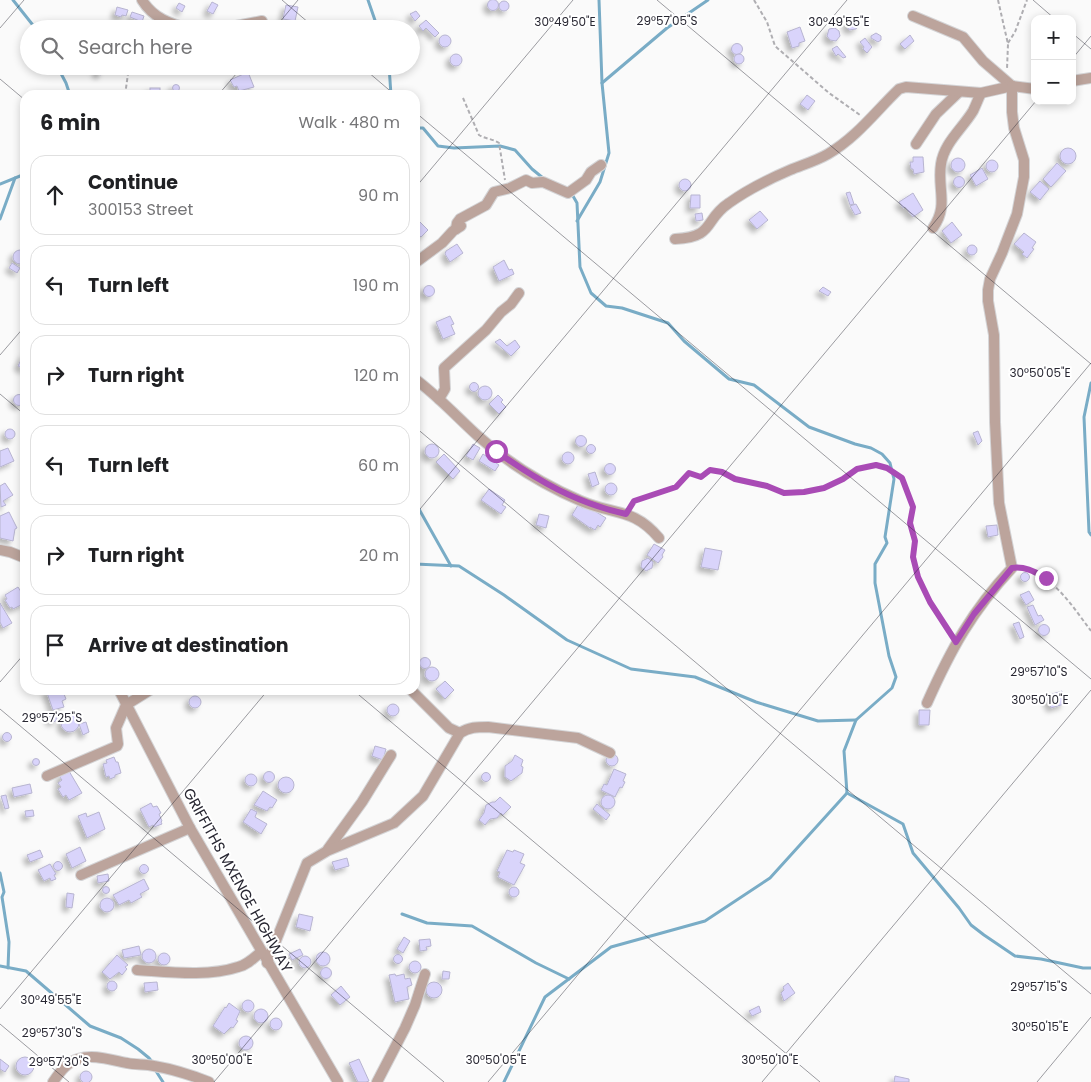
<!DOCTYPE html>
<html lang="en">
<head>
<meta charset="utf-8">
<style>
  :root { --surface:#fff; --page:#f6f6f6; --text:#202124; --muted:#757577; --line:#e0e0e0 }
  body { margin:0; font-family:Poppins,sans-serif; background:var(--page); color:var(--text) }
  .controls { position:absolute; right:15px; top:15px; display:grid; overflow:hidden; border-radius:10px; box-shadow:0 2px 8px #0003 }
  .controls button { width:45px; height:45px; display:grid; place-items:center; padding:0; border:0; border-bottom:1px solid var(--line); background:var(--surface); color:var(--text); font:25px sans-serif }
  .stop { position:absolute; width:15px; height:15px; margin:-11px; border:4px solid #a94bb5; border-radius:50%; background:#fff }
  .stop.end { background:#a94bb5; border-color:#fff; box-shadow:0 1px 5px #0008 }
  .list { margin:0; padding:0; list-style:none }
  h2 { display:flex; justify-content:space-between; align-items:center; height:65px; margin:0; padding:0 20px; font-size:21px }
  h2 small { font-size:16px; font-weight:400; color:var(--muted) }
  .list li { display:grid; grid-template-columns:32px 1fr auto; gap:15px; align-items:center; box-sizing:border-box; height:80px; margin:0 10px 10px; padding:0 10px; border:1px solid var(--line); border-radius:15px }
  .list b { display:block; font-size:19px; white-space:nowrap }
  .list p { margin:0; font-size:16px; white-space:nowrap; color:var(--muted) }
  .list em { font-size:16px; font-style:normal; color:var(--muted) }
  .icon { flex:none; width:28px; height:28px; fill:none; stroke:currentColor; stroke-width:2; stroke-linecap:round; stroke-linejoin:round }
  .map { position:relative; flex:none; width:1091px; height:1082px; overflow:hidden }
  .search { position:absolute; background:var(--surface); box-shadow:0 2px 8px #0003; left:20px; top:20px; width:400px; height:55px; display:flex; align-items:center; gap:12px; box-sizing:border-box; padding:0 18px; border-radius:28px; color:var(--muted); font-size:19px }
  .panel { position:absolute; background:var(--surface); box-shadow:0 2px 8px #0003; left:20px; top:90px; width:400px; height:605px; border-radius:15px }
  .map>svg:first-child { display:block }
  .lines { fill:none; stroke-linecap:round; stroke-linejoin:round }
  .stream { stroke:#79acc6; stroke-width:3 }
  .building { fill:#d9d4fb; stroke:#b7b4d0; filter:url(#shadow) }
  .minor-casing { stroke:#d4d4d6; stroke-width:12 }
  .path { stroke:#afaeb2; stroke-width:2; stroke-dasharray:4 2.5; stroke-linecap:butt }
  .minor { stroke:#bca49c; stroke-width:10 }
  .route { stroke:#a94bb5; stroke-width:6 }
  .ticks { fill:none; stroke:#282732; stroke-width:1; stroke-opacity:0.45 }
  .labels { text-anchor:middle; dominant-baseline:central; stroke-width:4; stroke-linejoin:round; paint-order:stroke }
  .street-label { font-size:15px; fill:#282732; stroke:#fff }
  .ticks-label { font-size:12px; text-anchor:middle; fill:#282732; stroke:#fff; stroke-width:4; stroke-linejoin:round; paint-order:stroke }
</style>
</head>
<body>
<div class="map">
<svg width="1091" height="1082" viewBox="0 0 1091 1082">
  <defs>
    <filter id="shadow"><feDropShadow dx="-4" dy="4" stdDeviation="2.5" flood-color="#0004"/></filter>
  </defs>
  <rect width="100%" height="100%" fill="#fafafa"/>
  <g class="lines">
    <!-- stream -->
    <g class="stream">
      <path d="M13,0L36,29"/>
      <path d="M368,0L378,29"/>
      <path d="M57,66L66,83L70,95"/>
      <path d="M389,66L391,95"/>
      <path d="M602,83L667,28L708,0"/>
      <path d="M415,128H423L438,146L454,148L500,146L515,150L532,169L543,178"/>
      <path d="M0,184L25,174"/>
      <path d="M570,194L573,196L577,203L580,267L591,293L606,306L622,308L668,323L684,341L729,379L754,385L809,427L855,444L871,448L882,454L890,463L894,479L885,537L887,543L875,564V583L889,656L896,677L892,688L856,720L844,751L847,793L903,824L913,853L959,908L971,925L984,935L1015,956L1041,959L1083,968H1091"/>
      <path d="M0,219L15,178"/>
      <path d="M577,221L600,182L609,153L602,83L599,0"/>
      <path d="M1091,383L1084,417L1089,532L1091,535"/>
      <path d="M415,502L451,566"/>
      <path d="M415,564L459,566L504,595L567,640L631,669L695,677L756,702L818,721L856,720"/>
      <path d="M0,873L4,892L2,897L9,942L8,968"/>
      <path d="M402,914L427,923L472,926L536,963L569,979"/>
      <path d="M0,966L26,971L90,1026L121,1038L138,1049L149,1058L152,1062"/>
      <path d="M154,1068L163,1082"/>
      <path d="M504,1082L545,997L611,947L705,921L770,878L847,793"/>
    </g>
  </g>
  <!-- building -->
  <g class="building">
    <circle cx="493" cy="5" r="5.5"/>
    <circle cx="504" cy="6" r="5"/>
    <path d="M212,2L218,5L213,14L207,11Z"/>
    <path d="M179,3L185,6L182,12L176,8Z"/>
    <path d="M286,5L298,7L295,21L283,19Z"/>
    <path d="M117,7L128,10L126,16L122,15L121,17L115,15Z"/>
    <path d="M416,11L420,16L415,21L410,14Z"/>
    <path d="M132,12L144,16L142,22L130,17Z"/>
    <path d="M849,18H856L859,24L856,29L849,30L846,25Z"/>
    <path d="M426,20L439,33L435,37L426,28L423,31L419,26Z"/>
    <path d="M800,27L805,41L799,43V46L792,48L787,32Z"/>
    <path d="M835,28L839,31L840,36L836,41L830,40L827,36L829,29Z"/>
    <path d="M876,33L881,36V40L878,42L871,38V36Z"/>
    <path d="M910,35L914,41L905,49L900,44Z"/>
    <circle cx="445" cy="41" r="6"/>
    <path d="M865,38L872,47L867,53L863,49L864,47L860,42Z"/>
    <circle cx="737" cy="49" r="5.5"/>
    <path d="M837,46L846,57L843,58L838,54L836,56L832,49Z"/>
    <circle cx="739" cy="59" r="5"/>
    <circle cx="456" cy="60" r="6"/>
    <path d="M98,66L104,68L101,75L96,73Z"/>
    <path d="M248,72L254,87L239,91L237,86L234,87L230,80Z"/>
    <circle cx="176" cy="88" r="3.5"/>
    <rect x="150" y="88" width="10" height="7"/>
    <path d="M807,95L815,101L808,110L800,104Z"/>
    <circle cx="1068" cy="156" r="8"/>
    <path d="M913,157H923L924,172L914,174L913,169H911L910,162H913Z"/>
    <circle cx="958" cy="165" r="7"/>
    <circle cx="992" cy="166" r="6"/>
    <path d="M1057,163L1066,171L1051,187L1043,179Z"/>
    <path d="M982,168L988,179L976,186L970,175Z"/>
    <circle cx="959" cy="182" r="5.5"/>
    <circle cx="685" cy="185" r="6"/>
    <path d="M1040,181L1049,189L1040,200L1030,192Z"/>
    <path d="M850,192L854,204L850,205L846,193Z"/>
    <path d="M913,193L923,210L913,217L905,207L903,208L899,202Z"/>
    <path d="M691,195H700V208H690Z"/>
    <path d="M856,204L861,213L855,215L850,206Z"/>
    <path d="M760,211L768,220L757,229L749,220Z"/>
    <path d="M702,213L703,220L696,221L695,214Z"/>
    <path d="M419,221L428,230L421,237L415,231V225Z"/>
    <path d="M952,222L962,235L951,243L942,231Z"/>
    <path d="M1024,233L1036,242L1032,248L1034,249L1027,258L1022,254L1024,252L1014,244Z"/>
    <path d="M457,244L463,253L450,262L445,254L446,251Z"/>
    <circle cx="972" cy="250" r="5"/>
    <circle cx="20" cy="257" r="7"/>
    <path d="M504,260L509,270L512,269L514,274L499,281L493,267Z"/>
    <path d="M12,263L20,268L17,273L9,268Z"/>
    <circle cx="429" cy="291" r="5.5"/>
    <path d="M823,287L831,292L828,296L819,291Z"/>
    <path d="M450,316L454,324L451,325L455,334L443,339L436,322Z"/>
    <path d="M500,339L507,346L515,340L520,347L511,356L495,342Z"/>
    <path d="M24,353L25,354V370L18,366Z"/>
    <circle cx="474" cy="387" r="4.5"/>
    <circle cx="485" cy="393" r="7"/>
    <circle cx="19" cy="400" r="5.5"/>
    <path d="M498,395L503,400L501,402L506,407L499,414L489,404Z"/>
    <circle cx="10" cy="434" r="5"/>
    <path d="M978,431L982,441L978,445L973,433Z"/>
    <circle cx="581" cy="441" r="5.5"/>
    <path d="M473,444L480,448L473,460L466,456Z"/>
    <circle cx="432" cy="451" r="7"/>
    <circle cx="591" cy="449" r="4.5"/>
    <path d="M8,448L14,461L0,467V451Z"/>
    <circle cx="568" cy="458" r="6"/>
    <path d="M444,454L460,471L453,479L436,462Z"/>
    <path d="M483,454L499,465L495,471L479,461Z"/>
    <circle cx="610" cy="469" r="5.5"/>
    <path d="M595,472L599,484L592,487L588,474Z"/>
    <circle cx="611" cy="489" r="6"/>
    <path d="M5,483L13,495L3,501L6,505L1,507L0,486Z"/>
    <path d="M489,489L505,500L502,505L506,507L501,514L481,500Z"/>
    <path d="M578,505L583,508L585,505L606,518L600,527L598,525L595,530L590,527V528L572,515Z"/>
    <path d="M9,512L17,528L15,529L13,541L0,538V516Z"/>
    <path d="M539,514L549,516L546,528L536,525Z"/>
    <path d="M997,525L998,535L988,537L986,526Z"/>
    <path d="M654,544L665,550L662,555L663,557L658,563L647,555Z"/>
    <path d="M705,548L722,551L718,570L701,567Z"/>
    <path d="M648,558L653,562L652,568L646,571L641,567L642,561Z"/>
    <circle cx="1025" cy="577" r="4.5"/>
    <path d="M18,587L25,598V603L13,609L12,607L10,608L5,600L7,599L5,595Z"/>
    <path d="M1029,591L1034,600L1026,605L1020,595Z"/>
    <path d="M0,603L12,623L3,628L0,622Z"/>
    <path d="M1033,605L1038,616L1041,615L1044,620L1035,625L1027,607Z"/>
    <path d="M1019,622L1024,637L1020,639L1013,624Z"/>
    <circle cx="1044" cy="630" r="5.5"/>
    <circle cx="425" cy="663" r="5.5"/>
    <circle cx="432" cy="674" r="7"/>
    <path d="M445,681L454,690L445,699L436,689Z"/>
    <path d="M46,690H65L66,693L64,694L66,699L62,701L64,707L53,710Z"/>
    <path d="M1062,691L1064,704L1051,708L1046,696Z"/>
    <circle cx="195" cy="702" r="6"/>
    <circle cx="393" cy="710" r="6"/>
    <path d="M919,710H930L929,725H919Z"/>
    <circle cx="53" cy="718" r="4"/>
    <circle cx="70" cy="723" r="9"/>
    <path d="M86,722L89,732L83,735L79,724Z"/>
    <circle cx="7" cy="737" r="4.5"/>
    <path d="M375,746L386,749L383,760L372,756Z"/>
    <circle cx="612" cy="760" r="6"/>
    <path d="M515,755L523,760L521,766L523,767L522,773L511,781L505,777V766L512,761Z"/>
    <path d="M114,757L116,762H118L121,773L115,775V777L110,779L109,776L106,777L103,764L107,763L106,760Z"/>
    <circle cx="36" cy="762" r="3.5"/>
    <path d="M614,769L626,774L623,781L625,782L622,788L620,787L615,797L601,790L604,784L607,785Z"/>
    <path d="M69,771L82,793L69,800L66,795L63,797L58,789L61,787L58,783L62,780L59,776Z"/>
    <circle cx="269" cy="777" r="5.5"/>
    <circle cx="486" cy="777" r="4.5"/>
    <circle cx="251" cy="780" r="6"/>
    <circle cx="286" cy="785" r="8"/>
    <path d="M30,784L32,793L14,797L12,788Z"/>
    <path d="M263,791L277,800L272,808L270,807L267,811L254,805Z"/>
    <path d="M6,795L9,808L5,809L1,796Z"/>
    <circle cx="608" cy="802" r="7"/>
    <path d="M500,797L511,807L503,815L501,813L497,818L490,819L485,825L479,820L484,813L486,805L492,802H495Z"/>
    <path d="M151,803L153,807L157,806L161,813L159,814L162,821L161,822L162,824L154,827L153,825L149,827L140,809Z"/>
    <path d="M597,804L610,815L606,820L593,809Z"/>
    <path d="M251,809L257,812L255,817L267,824L261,834L243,822Z"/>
    <path d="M33,810L34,816L26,817L25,811Z"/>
    <path d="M99,812L105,829L87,838L78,816L86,813L87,817Z"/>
    <path d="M80,847L86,861L72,868L66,854Z"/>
    <path d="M40,850L43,857L30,862L27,855Z"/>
    <path d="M507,850L513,852L514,850L524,854L520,863L525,865L514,885L498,877L500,872L497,871Z"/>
    <path d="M347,858L349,866L335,870L332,862Z"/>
    <circle cx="58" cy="866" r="4.5"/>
    <path d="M50,864L56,874L54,875L56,879L51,881L50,878L44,881L38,870Z"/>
    <circle cx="144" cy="869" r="4.5"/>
    <path d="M108,874L109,881L98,883L97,876Z"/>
    <path d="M144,879L149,889L140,894L142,897L131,903L129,900L119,905L113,895Z"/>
    <circle cx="106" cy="890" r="3.5"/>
    <circle cx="514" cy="892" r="5"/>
    <path d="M67,893L74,894L72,908L66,907Z"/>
    <circle cx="107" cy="905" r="7"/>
    <path d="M299,914L313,917L310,931L296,927Z"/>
    <path d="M404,937L410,941L403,953L397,949Z"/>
    <path d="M430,939L431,946L426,947L427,950L420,951L419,940Z"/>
    <path d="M139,946L141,955L124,958L122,950Z"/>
    <path d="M300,949L303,955L292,960L289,954Z"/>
    <circle cx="149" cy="956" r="7"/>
    <circle cx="323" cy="959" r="7"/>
    <circle cx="164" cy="959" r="6"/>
    <circle cx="398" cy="959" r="4.5"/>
    <path d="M117,955L128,965L125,967L127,969L122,975L119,972L110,979L102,972Z"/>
    <circle cx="305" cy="962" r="6"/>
    <circle cx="415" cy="967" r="6"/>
    <circle cx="326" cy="973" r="5.5"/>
    <path d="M443,971L450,972L449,979H442Z"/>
    <path d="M395,974L396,976L404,974L405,979L410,978L412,985L407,987L409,999L395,1002L389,975Z"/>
    <circle cx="112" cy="986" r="5"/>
    <path d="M157,982L158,990L145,992L144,983Z"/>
    <circle cx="434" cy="990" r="8"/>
    <path d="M788,983L795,993L784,1001L781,993L784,990L783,987Z"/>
    <path d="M341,986L350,997L340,1005L331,995Z"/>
    <circle cx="248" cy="1006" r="6"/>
    <path d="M229,1003L240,1011L236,1020L238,1021L233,1028L231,1027L224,1034L213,1026L225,1007L226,1008Z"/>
    <path d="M759,1006L761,1012L752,1016L749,1011Z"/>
    <circle cx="261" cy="1016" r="7"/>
    <circle cx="276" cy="1024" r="6"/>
    <circle cx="246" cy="1043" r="7"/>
    <circle cx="25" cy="1066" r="9"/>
    <path d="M0,1059L9,1066L5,1072L0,1069Z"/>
    <path d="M359,1059L369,1081L366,1082H358L349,1063Z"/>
    <circle cx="86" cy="1077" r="6"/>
    <path d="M895,1076L909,1079V1082H894Z"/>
  </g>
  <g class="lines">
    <defs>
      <g id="minor">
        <path d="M142,0C153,18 170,24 190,29"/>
        <path d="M913,16L963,37L983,61L1012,86"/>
        <path d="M203,29L231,27L262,21"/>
        <path d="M1072,81L1091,78"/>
        <path d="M916,144L936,114L959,92"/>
        <path d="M933,228C949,205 937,189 941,164C944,143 962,129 973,111C976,105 978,99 981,93"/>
        <path d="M456,229L457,223L460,219L486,205L494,192L510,188L526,180L532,183L543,182L568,193L586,180L591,172L601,165"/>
        <path d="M675,239C716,237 703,220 729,203C747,190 769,179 790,170C802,165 816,161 828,154C857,137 876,111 899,89L906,87L981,93L1012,86"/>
        <path d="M415,263L442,243L453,231L461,226"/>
        <path d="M415,379C438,396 457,417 478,436C508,463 544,485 581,501C614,515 634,508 659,538"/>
        <path d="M439,399L445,389L444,368L486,330L501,312L511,304L519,293"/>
        <path d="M0,550L10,552L25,558"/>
        <path d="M119,690L190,828L338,1082"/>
        <path d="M411,690L449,728L460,733"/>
        <path d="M927,703C951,649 972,611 1012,568L999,503L995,422L994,335L988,301V290L990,279L1002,253L1017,214L1024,177V160L1014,128L1012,112V86L1035,89"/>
        <path d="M47,776L117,746L118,744L116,728L126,705L150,690"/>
        <path d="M328,849L362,802L391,755"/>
        <path d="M81,875L190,828"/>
        <path d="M267,963L307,863L327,851L394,823L423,796L460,733C469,727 477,727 488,727L578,738L610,753"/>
        <path d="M137,970C169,972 208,977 238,967C247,965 254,958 261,952"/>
        <path d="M53,1082C60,1072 66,1063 78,1059C94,1054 110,1060 127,1063C136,1065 145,1064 154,1066C172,1069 191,1075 209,1082"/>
        <path d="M377,1082L405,1028L415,1005L425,974"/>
      </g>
    </defs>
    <!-- minor casing -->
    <use href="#minor" class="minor-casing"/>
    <!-- path -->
    <g class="path">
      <path d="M754,0L767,22L775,46L829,93L860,115"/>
      <path d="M998,0L1008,44L1007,69"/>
      <path d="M1008,43L1015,32L1027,0"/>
      <path d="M125,95L128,74L139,66"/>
      <path d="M463,98L479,135C486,139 493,139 499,143L505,180"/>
      <path d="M631,506L634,501L676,487L689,473L701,477L710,469L722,472L735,479L767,486L784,493H804L824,489L843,479L857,469L876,465L887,468L902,478L913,507L910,523L915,541L913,557L918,577L930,602L950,634"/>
      <path d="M1023,568C1053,575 1073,607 1091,631"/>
    </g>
    <!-- minor -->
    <use href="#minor" class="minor"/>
  </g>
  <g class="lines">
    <!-- route -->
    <path class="route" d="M496,451C538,481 576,503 626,514L634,501L676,487L689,473L701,477L710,470L722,472L735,479L767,486L784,493L804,492L824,488L843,479L857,469L876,465L887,468L902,478L913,507L910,523L915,541L913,557L918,577L930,602L956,642L974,614L1012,568C1025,566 1035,572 1046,578"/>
  </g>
  <!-- ticks -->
  <path class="ticks" d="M282,0L316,29M657,0L1091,364M1033,0L1055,19M0,28L24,0M274,29L298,0M1072,33L1091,49M1072,59L1091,36M361,66L395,95M0,79L25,100M218,95L243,66M415,112L1091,679M415,188L573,0M0,355L25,326M0,394L25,415M415,427L1091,994M415,515L847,0M0,682L25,653M353,690L820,1082M0,709L444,1082M0,1009L268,690M0,1024L69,1082M214,1082L1036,101M488,1082L1091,363M762,1082L1091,690M1037,1082L1091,1017"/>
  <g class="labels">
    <!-- street labels -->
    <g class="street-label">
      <text transform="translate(238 880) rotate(61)">GRIFFITHS MXENGE HIGHWAY</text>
    </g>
  </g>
  <g class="ticks-label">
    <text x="667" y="25">29°57'05"S</text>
    <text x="565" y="26">30°49'50"E</text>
    <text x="839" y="26">30°49'55"E</text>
    <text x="1040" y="377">30°50'05"E</text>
    <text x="1039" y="676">29°57'10"S</text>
    <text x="1040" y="704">30°50'10"E</text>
    <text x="52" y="722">29°57'25"S</text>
    <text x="1039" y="991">29°57'15"S</text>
    <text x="51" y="1004">30°49'55"E</text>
    <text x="1040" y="1031">30°50'15"E</text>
    <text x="52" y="1037">29°57'30"S</text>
    <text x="222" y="1064">30°50'00"E</text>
    <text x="496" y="1064">30°50'05"E</text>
    <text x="770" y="1064">30°50'10"E</text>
    <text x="59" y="1066">29°57'30"S</text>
  </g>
</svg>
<div class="controls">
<button>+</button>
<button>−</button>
</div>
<div class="stop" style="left:496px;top:451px"></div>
<div class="stop end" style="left:1046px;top:578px"></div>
<div class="search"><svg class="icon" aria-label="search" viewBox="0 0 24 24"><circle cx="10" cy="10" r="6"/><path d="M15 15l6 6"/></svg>Search here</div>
<section class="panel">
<h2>6 min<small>Walk · 480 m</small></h2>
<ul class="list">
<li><svg class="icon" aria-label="ahead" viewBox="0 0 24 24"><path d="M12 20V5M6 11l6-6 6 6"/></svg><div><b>Continue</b><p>300153 Street</p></div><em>90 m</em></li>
<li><svg class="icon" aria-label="left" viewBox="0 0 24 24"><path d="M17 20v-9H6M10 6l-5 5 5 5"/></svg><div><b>Turn left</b></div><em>190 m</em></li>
<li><svg class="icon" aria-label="right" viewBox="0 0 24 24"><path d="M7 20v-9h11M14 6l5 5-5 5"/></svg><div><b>Turn right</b></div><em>120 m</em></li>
<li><svg class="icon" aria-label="left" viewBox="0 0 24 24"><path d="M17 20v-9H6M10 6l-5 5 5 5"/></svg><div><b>Turn left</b></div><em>60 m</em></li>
<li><svg class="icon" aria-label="right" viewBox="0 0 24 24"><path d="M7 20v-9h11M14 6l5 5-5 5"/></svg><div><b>Turn right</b></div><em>20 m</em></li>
<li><svg class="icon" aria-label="arrive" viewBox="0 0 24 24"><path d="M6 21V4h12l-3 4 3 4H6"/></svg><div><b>Arrive at destination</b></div></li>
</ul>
</section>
</div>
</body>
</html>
